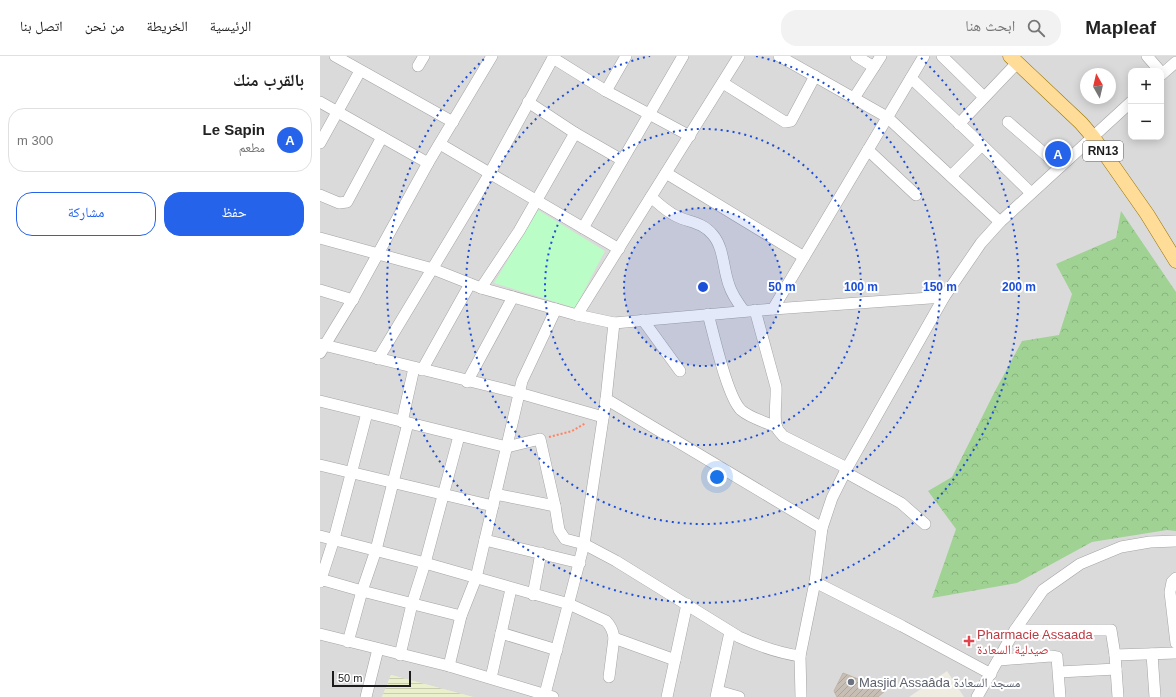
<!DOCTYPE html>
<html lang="ar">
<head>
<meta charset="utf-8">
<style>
  :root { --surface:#fff; --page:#f2f2f2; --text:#222; --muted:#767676; --line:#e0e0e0; --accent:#2563eb }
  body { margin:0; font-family:Helvetica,"Noto Naskh Arabic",sans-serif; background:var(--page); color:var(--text); direction:rtl }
  .controls { position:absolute; right:12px; top:12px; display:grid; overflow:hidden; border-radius:8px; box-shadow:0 2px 10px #0003 }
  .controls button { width:36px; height:36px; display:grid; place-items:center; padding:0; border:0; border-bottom:1px solid var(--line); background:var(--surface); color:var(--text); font:20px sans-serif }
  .compass { position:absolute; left:760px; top:12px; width:36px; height:36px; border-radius:50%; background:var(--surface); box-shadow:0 2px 10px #0003; rotate:352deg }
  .scale { position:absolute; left:12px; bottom:10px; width:79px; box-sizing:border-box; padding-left:4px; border:2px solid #1d1d1d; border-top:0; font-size:11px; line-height:14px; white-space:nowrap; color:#1d1d1d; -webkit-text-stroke:3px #fff; paint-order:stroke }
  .you { position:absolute; left:397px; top:421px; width:14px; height:14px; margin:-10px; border:3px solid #fff; border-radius:50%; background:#1a73e8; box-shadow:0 0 0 6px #1a73e833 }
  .badge { display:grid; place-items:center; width:26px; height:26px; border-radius:50%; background:var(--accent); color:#fff; font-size:13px; font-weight:700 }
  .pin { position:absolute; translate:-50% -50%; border:2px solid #fff; box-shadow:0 1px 4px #0006 }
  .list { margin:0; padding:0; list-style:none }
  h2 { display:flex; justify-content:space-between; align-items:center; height:52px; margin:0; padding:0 16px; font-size:17px }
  h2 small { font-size:13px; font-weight:400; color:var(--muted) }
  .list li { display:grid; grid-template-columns:26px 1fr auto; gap:12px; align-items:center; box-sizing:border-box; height:64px; margin:0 8px 8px; padding:0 8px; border:1px solid var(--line); border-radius:16px }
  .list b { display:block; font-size:15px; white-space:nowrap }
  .list p { margin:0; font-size:13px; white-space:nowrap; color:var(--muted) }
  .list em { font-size:13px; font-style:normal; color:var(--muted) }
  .actions { display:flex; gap:8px; padding:12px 16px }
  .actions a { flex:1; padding:9px 0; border:1px solid var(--accent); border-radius:16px; text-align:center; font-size:14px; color:var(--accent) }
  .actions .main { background:var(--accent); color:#fff }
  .icon { flex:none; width:22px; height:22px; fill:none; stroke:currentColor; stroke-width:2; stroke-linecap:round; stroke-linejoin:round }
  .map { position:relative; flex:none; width:856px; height:641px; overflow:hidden; direction:ltr }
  header { display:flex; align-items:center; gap:24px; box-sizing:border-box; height:56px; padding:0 20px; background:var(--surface); border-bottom:1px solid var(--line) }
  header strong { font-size:19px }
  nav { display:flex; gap:22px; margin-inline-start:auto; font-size:14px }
  .search { width:280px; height:36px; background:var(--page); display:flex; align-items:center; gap:10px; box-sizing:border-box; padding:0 14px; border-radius:16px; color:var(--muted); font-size:15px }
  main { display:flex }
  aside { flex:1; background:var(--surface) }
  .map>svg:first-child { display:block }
  .residential { fill:#dbdada; fill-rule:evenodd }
  .farmland { fill:url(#farmland-rules) }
  .forest { fill:url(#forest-crowns) }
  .park { fill:#bafdc6 }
  .building { fill:url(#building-hatch); stroke:#c2b3a3 }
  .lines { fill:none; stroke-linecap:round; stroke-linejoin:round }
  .minor-casing { stroke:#a4a4a4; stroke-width:12 }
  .major-casing { stroke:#967300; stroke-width:15 }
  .path { stroke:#ff8263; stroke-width:2; stroke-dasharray:2 2; stroke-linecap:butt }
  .minor { stroke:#fff; stroke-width:11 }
  .major { stroke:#ffdc97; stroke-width:14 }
  .ring { fill:none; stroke:#1d4ed8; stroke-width:2; stroke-dasharray:2 4 }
  .health-dot { fill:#e0444e; stroke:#fff; stroke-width:1.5 }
  .worship-dot { fill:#6b7280; stroke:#fff; stroke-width:1.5 }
  .labels { text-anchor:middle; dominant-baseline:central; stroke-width:4; stroke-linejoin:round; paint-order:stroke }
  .shield { fill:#fff; stroke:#616161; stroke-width:1 }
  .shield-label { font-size:12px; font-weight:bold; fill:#1d1d1d }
  .health-label { font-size:13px; fill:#be3a42; stroke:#fff; text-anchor:start }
  .worship-label { font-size:13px; fill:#5b616d; stroke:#fff; text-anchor:start }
  .centre { fill:#1d4ed8; stroke:#fff; stroke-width:2 }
  .ring-label { font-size:12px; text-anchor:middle; font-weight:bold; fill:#1d4ed8; stroke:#fff; stroke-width:4; stroke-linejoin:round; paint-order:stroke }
</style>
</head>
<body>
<header>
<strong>Mapleaf</strong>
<div class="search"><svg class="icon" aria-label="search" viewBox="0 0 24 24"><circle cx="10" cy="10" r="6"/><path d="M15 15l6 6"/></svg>ابحث هنا</div>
<nav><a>الرئيسية</a><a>الخريطة</a><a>من نحن</a><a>اتصل بنا</a></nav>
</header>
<main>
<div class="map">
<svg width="856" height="641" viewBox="0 0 856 641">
  <defs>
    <pattern id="farmland-rules" width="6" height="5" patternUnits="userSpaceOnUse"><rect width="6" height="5" fill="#e9f0cb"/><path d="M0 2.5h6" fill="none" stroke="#c7cdae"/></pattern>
    <pattern id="forest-crowns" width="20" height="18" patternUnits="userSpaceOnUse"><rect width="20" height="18" fill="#9fd293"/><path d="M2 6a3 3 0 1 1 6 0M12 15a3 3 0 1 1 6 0" fill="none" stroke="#88b47e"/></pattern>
    <pattern id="building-hatch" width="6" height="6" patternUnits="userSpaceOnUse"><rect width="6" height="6" fill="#c7bfb5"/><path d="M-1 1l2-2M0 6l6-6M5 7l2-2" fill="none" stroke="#aaa49b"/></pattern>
  </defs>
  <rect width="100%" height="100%" fill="#efece2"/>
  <!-- residential -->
  <path class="residential" d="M0,0H856V641H644L627,615L589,641H153L71,619L62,641H0ZM811,15H841V81H811ZM766,18H790V42H766Z"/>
  <!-- farmland -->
  <path class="farmland" d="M71,619L153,641H62Z"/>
  <!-- forest -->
  <path class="forest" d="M801,155L856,236V475L847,474L772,486L697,527L612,542L636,473L608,435L632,421L674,337L702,285L739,279L752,238L736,208L796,182Z"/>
  <!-- park -->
  <path class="park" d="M218,154L285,195L255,252L174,227Z"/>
  <!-- building -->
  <path class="building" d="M523,617L566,634L558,641H517L514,635Z"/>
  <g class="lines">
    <defs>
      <g id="minor">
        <path d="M15,0L133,66"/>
        <path d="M459,0L567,61L680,166"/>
        <path d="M536,0L554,11"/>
        <path d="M622,0L664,41"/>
        <path d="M827,0L840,15"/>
        <path d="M233,2L286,35L370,80"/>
        <path d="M98,10L104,0"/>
        <path d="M841,19L856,6"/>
        <path d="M591,22L662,89L711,137"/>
        <path d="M403,27L465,66L471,65L495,20"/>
        <path d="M286,35L306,0"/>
        <path d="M534,42L561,0"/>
        <path d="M0,46L108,107"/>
        <path d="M208,46L255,77L302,104"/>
        <path d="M688,66L740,111"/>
        <path d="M639,68L697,7"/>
        <path d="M0,87L40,15"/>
        <path d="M120,88L299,193"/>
        <path d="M548,94L596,139"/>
        <path d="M346,117L484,201"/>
        <path d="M631,120L662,89"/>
        <path d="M0,139L19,147L27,146L62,81"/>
        <path d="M331,141C339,148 346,155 356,160C370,167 381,165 393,179C404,192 403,213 409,229C412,239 418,247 424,255"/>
        <path d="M263,172L363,0"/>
        <path d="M0,182L113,213L161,232L257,259L294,267L286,343L502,472L495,526L480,600L481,641"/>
        <path d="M161,232L199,175L255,77"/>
        <path d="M0,234L33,244"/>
        <path d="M453,253L604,0"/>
        <path d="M435,254L456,331C457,342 453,363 457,372C458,375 461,377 463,380L527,412"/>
        <path d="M388,258C394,279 407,340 421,354C430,362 445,366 457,371"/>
        <path d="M257,259L419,0"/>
        <path d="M323,264L360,315"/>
        <path d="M294,267L453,253L624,241"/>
        <path d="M0,288L199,337L283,361"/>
        <path d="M0,297L33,243L108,107L172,0"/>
        <path d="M58,303L170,117L234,0"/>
        <path d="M102,314L150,228"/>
        <path d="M147,326L193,241"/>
        <path d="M0,345L187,391L220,383L235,450"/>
        <path d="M82,366L94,312"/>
        <path d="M0,409L173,450"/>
        <path d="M525,416L581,447L605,468"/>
        <path d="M175,438L235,450L239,474L245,483L264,488L296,505L419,581C439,590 459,597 480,600"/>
        <path d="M502,472L512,442L527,412L624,241L661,187L680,166L811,46"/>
        <path d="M0,480L105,507L249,548L286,565C291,570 293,574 294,582L289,621"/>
        <path d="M165,484L260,507"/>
        <path d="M856,522L852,526L850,536L856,587"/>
        <path d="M0,523L42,535L141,560"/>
        <path d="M0,526L14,483L47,357"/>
        <path d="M495,526L582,570L671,618"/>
        <path d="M213,539L221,497"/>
        <path d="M695,574H791L795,599L798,641"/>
        <path d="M181,577L237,594"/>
        <path d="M0,578L129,610L233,641"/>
        <path d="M294,582L355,604"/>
        <path d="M28,586L42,535L56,494L88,367"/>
        <path d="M832,598L835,641"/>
        <path d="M80,599L92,548L105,507L139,380"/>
        <path d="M795,599L856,597"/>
        <path d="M679,604L731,600L737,601L740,641"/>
        <path d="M129,610L141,560L156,522L202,325L236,253"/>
        <path d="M739,616L796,613"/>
        <path d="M171,622L191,533"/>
        <path d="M398,635L419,641"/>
        <path d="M225,638L264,488L286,343"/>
        <path d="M46,641L58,593"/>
        <path d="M347,641L367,548"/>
        <path d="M396,641L410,576"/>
        <path d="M657,641L695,574L723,534L760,508L801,491L830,486L856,485"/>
      </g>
      <path id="major" d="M690,0L761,67L773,81L827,158L856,205"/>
    </defs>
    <!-- minor casing -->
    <use href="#minor" class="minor-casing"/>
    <!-- major casing -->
    <use href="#major" class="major-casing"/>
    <!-- path -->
    <path class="path" d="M229,381L252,375L266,367"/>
    <!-- minor -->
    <use href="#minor" class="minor"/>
    <!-- major -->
    <use href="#major" class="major"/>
  </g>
  <!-- distance rings -->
  <circle cx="383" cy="231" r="79" fill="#1d4ed8" fill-opacity=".12"/>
  <g class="ring">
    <circle cx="383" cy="231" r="79"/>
    <circle cx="383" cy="231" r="158"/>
    <path d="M436 0A237 237 0 1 1 330 0"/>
    <path d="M601 2A316 316 0 1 1 165 2"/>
  </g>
  <!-- markers -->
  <path class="health-dot" d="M647 579h4v4h4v4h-4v4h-4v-4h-4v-4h4z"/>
  <circle class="worship-dot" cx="531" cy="626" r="4"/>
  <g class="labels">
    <!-- shield labels -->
    <rect class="shield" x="763" y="85" width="40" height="20" rx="3"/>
    <g class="shield-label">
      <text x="783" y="95">RN13</text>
    </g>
    <!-- health labels -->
    <g class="health-label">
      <text x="657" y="578">Pharmacie Assaada<tspan x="657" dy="15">صيدلية السعادة</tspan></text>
    </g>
    <!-- worship labels -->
    <g class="worship-label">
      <text x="539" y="626">Masjid Assaâda مسجد السعادة</text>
    </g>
  </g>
  <circle cx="383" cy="231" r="6" class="centre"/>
  <g class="ring-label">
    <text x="462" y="235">50 m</text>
    <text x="541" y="235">100 m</text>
    <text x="620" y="235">150 m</text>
    <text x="699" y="235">200 m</text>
  </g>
</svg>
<div class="controls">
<button>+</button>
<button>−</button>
</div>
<svg class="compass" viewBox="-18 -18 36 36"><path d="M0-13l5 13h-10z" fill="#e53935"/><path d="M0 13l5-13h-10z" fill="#767676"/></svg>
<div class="scale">50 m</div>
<div class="you"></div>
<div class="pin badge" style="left:738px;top:98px">A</div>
</div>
<aside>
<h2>بالقرب منك<small></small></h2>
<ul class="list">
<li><span class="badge">A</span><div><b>Le Sapin</b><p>مطعم</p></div><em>300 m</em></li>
</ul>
<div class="actions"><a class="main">حفظ</a><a>مشاركة</a></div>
</aside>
</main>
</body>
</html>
